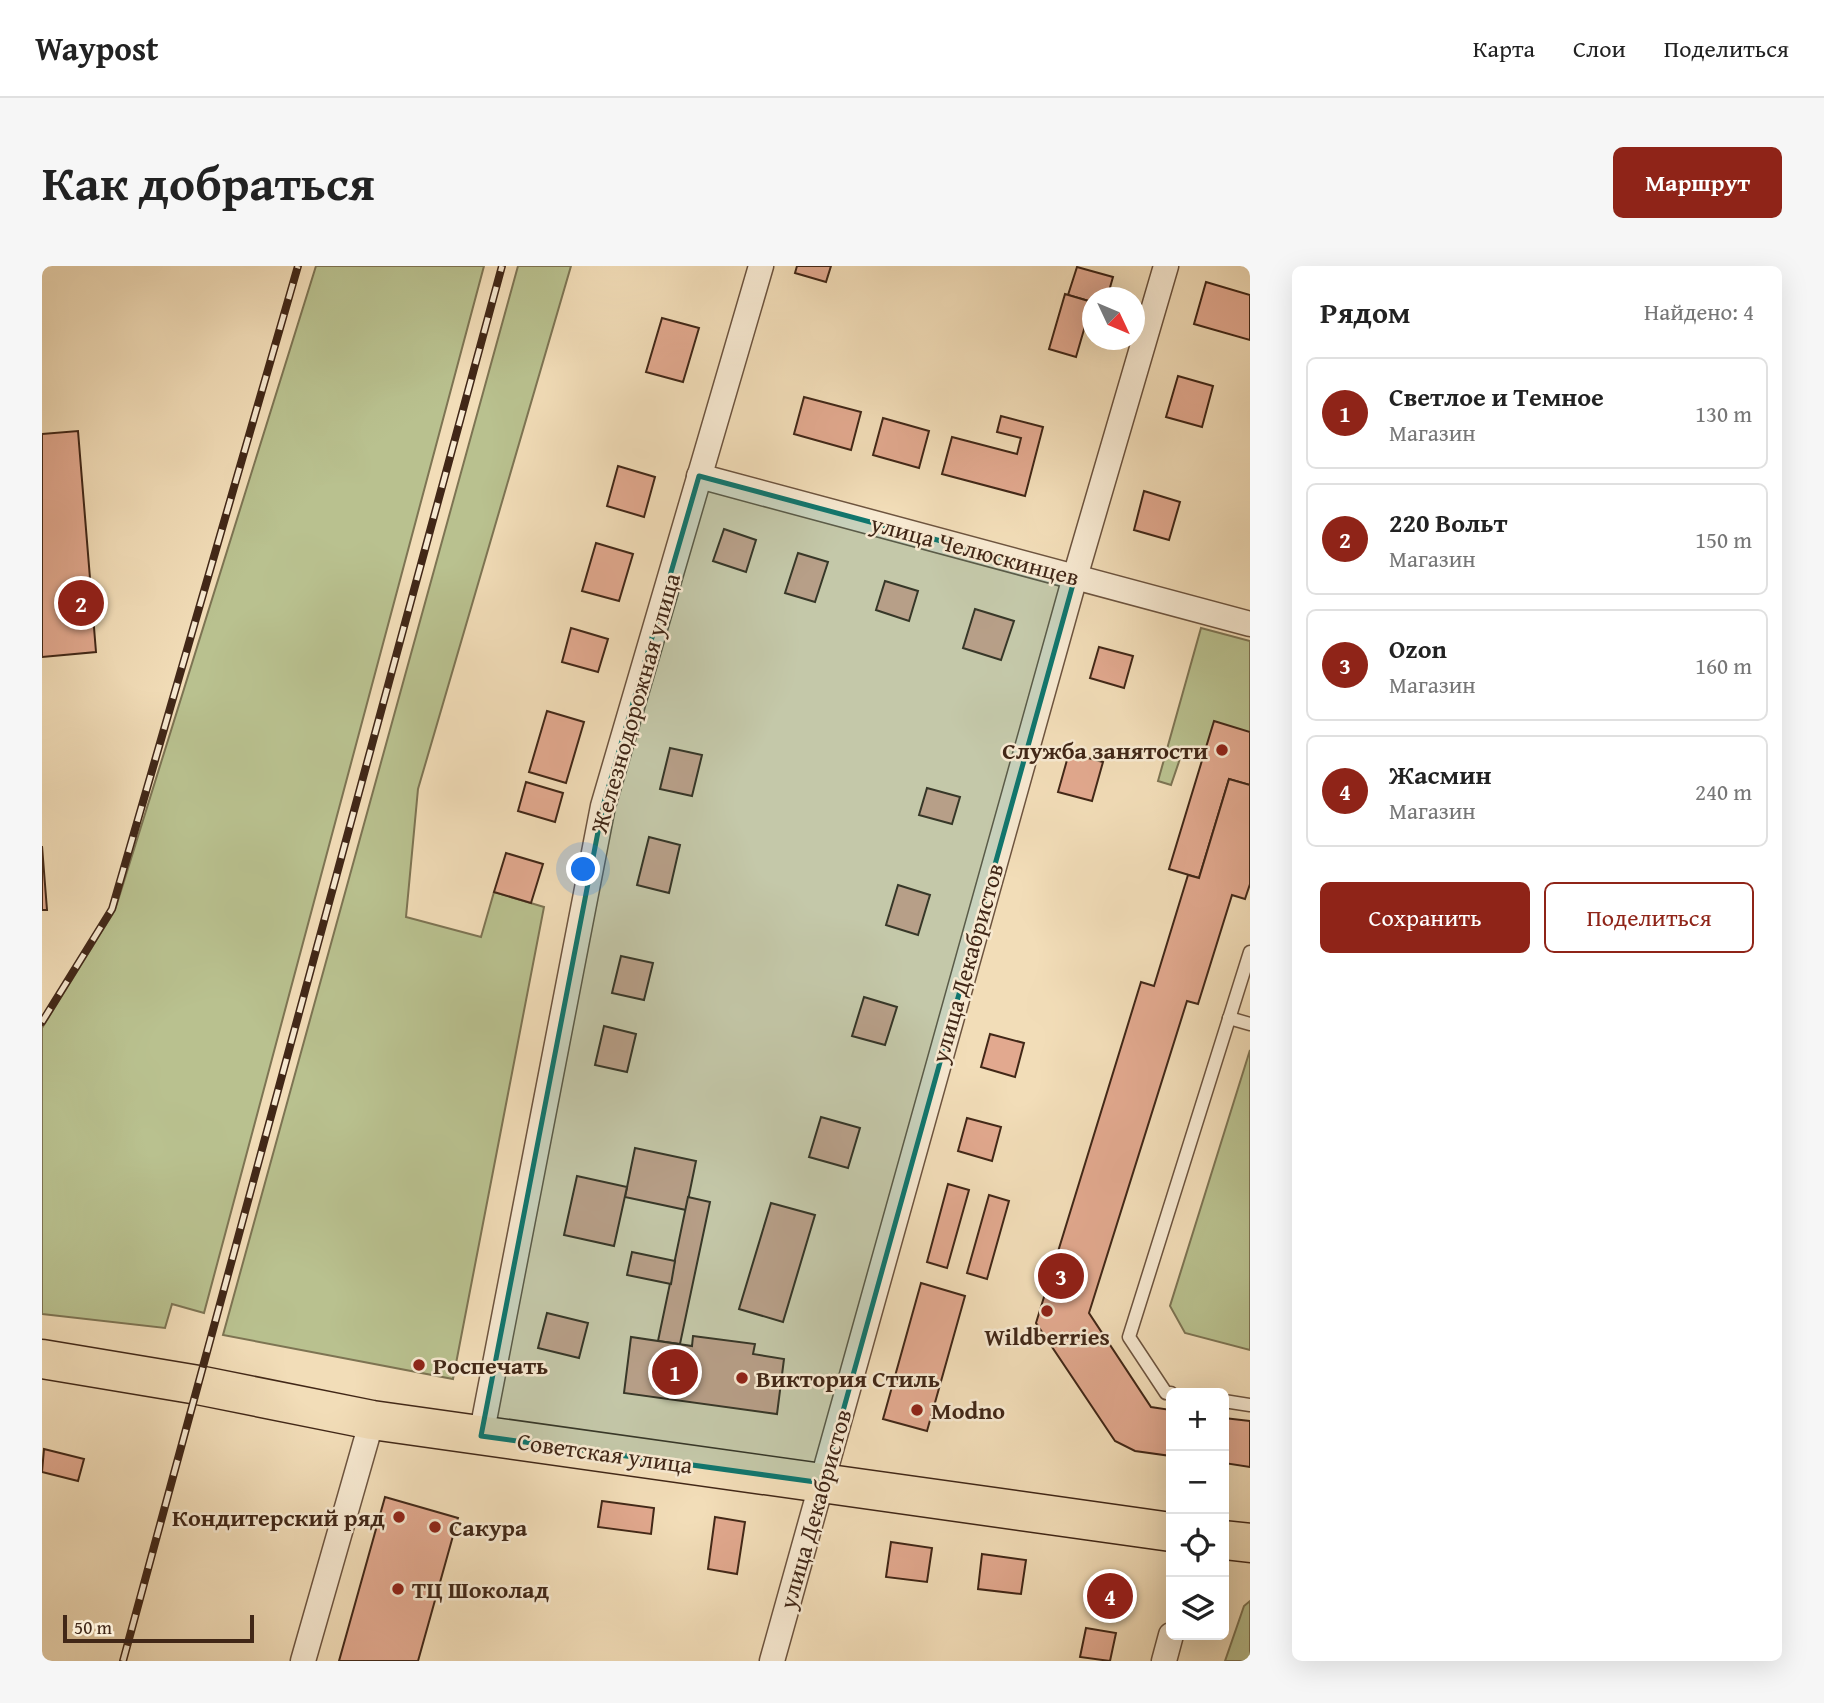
<!DOCTYPE html>
<html lang="ru">
<head>
<meta charset="utf-8">
<style>
  :root { --surface:#fff; --page:#f6f6f6; --text:#222; --muted:#767676; --line:#e0e0e0; --accent:#8f2418 }
  body { margin:0; font-family:"Gentium Book Plus",serif; background:var(--page); color:var(--text) }
  .controls { position:absolute; right:21px; bottom:21px; display:grid; overflow:hidden; border-radius:10px; box-shadow:0 7px 28px #0002 }
  .controls button { width:63px; height:63px; display:grid; place-items:center; padding:0; border:0; border-bottom:2px solid var(--line); background:var(--surface); color:var(--text); font:35px sans-serif }
  .compass { position:absolute; left:1040px; top:21px; width:63px; height:63px; border-radius:50%; background:var(--surface); box-shadow:0 7px 28px #0002; rotate:134deg }
  .scale { position:absolute; left:21px; bottom:18px; width:191px; box-sizing:border-box; padding-left:7px; border:4px solid #412717; border-top:0; font-size:19px; line-height:24px; white-space:nowrap; color:#412717; -webkit-text-stroke:5px #f7e9d1; paint-order:stroke }
  .you { position:absolute; left:542px; top:604px; width:24px; height:24px; margin:-18px; border:5px solid #fff; border-radius:50%; background:#1a73e8; box-shadow:0 0 0 10px #1a73e833 }
  .badge { display:grid; place-items:center; width:46px; height:46px; border-radius:50%; background:var(--accent); color:#fff; font-size:23px; font-weight:700 }
  .pin { position:absolute; translate:-50% -50%; border:4px solid #fff; box-shadow:0 2px 7px #0006 }
  .list { margin:0; padding:0; list-style:none }
  h2 { display:flex; justify-content:space-between; align-items:center; height:91px; margin:0; padding:0 28px; font-size:30px }
  h2 small { font-size:23px; font-weight:400; color:var(--muted) }
  .list li { display:grid; grid-template-columns:46px 1fr auto; gap:21px; align-items:center; box-sizing:border-box; height:112px; margin:0 14px 14px; padding:0 14px; border:2px solid var(--line); border-radius:10px }
  .list b { display:block; font-size:26px; white-space:nowrap }
  .list p { margin:0; font-size:23px; white-space:nowrap; color:var(--muted) }
  .list em { font-size:23px; font-style:normal; color:var(--muted) }
  .actions { display:flex; gap:14px; padding:21px 28px }
  .actions a { flex:1; padding:16px 0; border:2px solid var(--accent); border-radius:10px; text-align:center; font-size:24px; color:var(--accent) }
  .actions .main { background:var(--accent); color:#fff }
  .icon { flex:none; width:38px; height:38px; fill:none; stroke:currentColor; stroke-width:2; stroke-linecap:round; stroke-linejoin:round }
  .map { position:relative; flex:none; width:1208px; height:1395px; overflow:hidden; border-radius:10px }
  header { display:flex; align-items:center; gap:42px; box-sizing:border-box; height:98px; padding:0 35px; background:var(--surface); border-bottom:2px solid var(--line) }
  header strong { font-size:33px }
  nav { display:flex; gap:38px; margin-inline-start:auto; font-size:24px }
  .intro { display:flex; align-items:center; justify-content:space-between; box-sizing:border-box; height:168px; padding:0 42px }
  h1 { margin:0; font-size:49px }
  .button { padding:18px 32px; border-radius:10px; background:var(--accent); color:#fff; font-size:24px; font-weight:700 }
  main { display:flex; gap:42px; padding:0 42px }
  aside { flex:1; background:var(--surface); border-radius:10px; box-shadow:0 7px 28px #0002 }
  .map>svg:first-child { display:block }
  .green { fill:#b9c18f; stroke:#7d7453; stroke-width:2 }
  .building { fill:#e2a98f; stroke:#412717; stroke-width:2 }
  .lines { fill:none; stroke-linecap:round; stroke-linejoin:round }
  .lane-casing { stroke:#6d543f; stroke-width:15 }
  .street-casing { stroke:#6d543f; stroke-width:27 }
  .primary-casing { stroke:#412717; stroke-width:41 }
  .lane { stroke:#f7e9d1; stroke-width:12 }
  .street { stroke:#f7e9d1; stroke-width:24 }
  .primary { stroke:#f2ddb8; stroke-width:38 }
  .rail-casing { stroke:#412717; stroke-width:8 }
  .rail { stroke:#f7e9d1; stroke-width:5; stroke-dasharray:16; stroke-linecap:butt }
  .marked { fill:#0f766e; fill-opacity:0.2; stroke:#0f766e; stroke-width:5; stroke-linejoin:round }
  .poi-dot { fill:#8f2418; stroke:#f7e9d1; stroke-width:2.5 }
  .labels { text-anchor:middle; dominant-baseline:central; stroke-width:5; stroke-linejoin:round; paint-order:stroke }
  .street-label { font-size:24px; fill:#412717; stroke:#f7e9d1 }
  .poi-label { font-size:24px; font-weight:bold; fill:#412717; stroke:#f7e9d1; text-anchor:start }
</style>
</head>
<body>
<header>
<strong>Waypost</strong>
<nav><a>Карта</a><a>Слои</a><a>Поделиться</a></nav>
</header>
<div class="intro"><h1>Как добраться</h1><a class="button">Маршрут</a></div>
<main>
<div class="map">
<svg width="1208" height="1395" viewBox="0 0 1208 1395">
  <rect width="100%" height="100%" fill="#f2ddb8"/>
  <filter id="stains"><feTurbulence type="fractalNoise" baseFrequency=".00286" numOctaves="4"/><feColorMatrix values="0 0 0 0 .2 0 0 0 0 .09 0 0 0 0 .02 0 0 0 .5 -.17"/></filter>
  <radialGradient id="worn" r=".72"><stop offset=".6" stop-color="#630" stop-opacity="0"/><stop offset="1" stop-color="#630" stop-opacity=".3"/></radialGradient>
  <!-- green -->
  <g class="green">
    <path d="M274,0H442L162,1047L130,1038L123,1062L0,1048V762L73,644Z"/>
    <path d="M476,0H529L376,523L364,651L439,671L452,626L502,641L411,1113L181,1069Z"/>
    <path d="M1159,362L1208,375V466L1163,487L1142,481L1129,519L1116,515Z"/>
    <path d="M1208,784V1084L1143,1067L1128,1040Z"/>
    <path d="M1208,1335V1395H1183L1202,1340Z"/>
  </g>
  <!-- building -->
  <g class="building">
    <path d="M755,0H789L784,16L753,7Z"/>
    <path d="M1035,1L1071,11L1065,32H1050V44H1048L1050,36L1026,29Z"/>
    <path d="M1164,16L1208,29V74L1152,58Z"/>
    <path d="M1023,28L1050,36L1034,91L1007,83Z"/>
    <path d="M620,52L657,62L641,116L604,106Z"/>
    <path d="M1136,110L1171,120L1160,161L1124,151Z"/>
    <path d="M762,131L819,146L809,184L752,168Z"/>
    <path d="M959,150L1001,161L983,230L900,208L910,171L975,188L979,172L955,166Z"/>
    <path d="M841,152L887,165L877,202L831,189Z"/>
    <path d="M36,165L54,386L0,391V168Z"/>
    <path d="M576,200L613,211L602,251L565,240Z"/>
    <path d="M1102,225L1138,236L1127,274L1092,264Z"/>
    <path d="M682,263L714,274L704,306L671,295Z"/>
    <path d="M554,277L591,288L577,335L540,325Z"/>
    <path d="M756,287L786,296L773,336L743,327Z"/>
    <path d="M843,315L876,325L867,355L834,344Z"/>
    <path d="M933,343L972,355L959,394L921,382Z"/>
    <path d="M529,362L566,373L556,406L520,396Z"/>
    <path d="M1057,381L1091,390L1082,422L1048,412Z"/>
    <path d="M505,445L542,456L524,517L487,506Z"/>
    <path d="M1172,455L1208,466V519L1187,513L1157,612L1127,603Z"/>
    <path d="M628,482L660,489L650,530L618,523Z"/>
    <path d="M1027,487L1061,496L1050,535L1016,526Z"/>
    <path d="M1187,513L1208,519V618L1203,633L1190,629L1156,738L1145,735L1047,1047L1109,1141L1129,1144V1190L1093,1185L1073,1175L994,1057L1099,716L1112,720L1146,609L1157,612Z"/>
    <path d="M484,516L521,527L513,556L476,545Z"/>
    <path d="M885,522L918,531L910,558L877,549Z"/>
    <path d="M607,571L638,579L627,627L595,619Z"/>
    <path d="M0,580L5,644H0Z"/>
    <path d="M464,587L501,598L489,637L452,626Z"/>
    <path d="M856,619L888,629L876,669L844,659Z"/>
    <path d="M579,690L611,697L602,734L570,727Z"/>
    <path d="M822,731L855,741L843,779L810,770Z"/>
    <path d="M562,760L594,768L585,806L553,799Z"/>
    <path d="M948,768L982,777L973,811L939,801Z"/>
    <path d="M779,851L818,862L806,902L767,891Z"/>
    <path d="M925,852L959,861L950,895L916,885Z"/>
    <path d="M593,882L654,895L644,944L583,931Z"/>
    <path d="M535,910L585,921L572,980L522,969Z"/>
    <path d="M906,918L927,924L905,1002L885,996Z"/>
    <path d="M947,929L967,935L945,1013L925,1007Z"/>
    <path d="M646,931L668,936L638,1078L616,1075Z"/>
    <path d="M729,937L773,949L741,1056L697,1043Z"/>
    <path d="M590,986L633,995L629,1018L585,1009Z"/>
    <path d="M879,1017L923,1030L885,1165L841,1153Z"/>
    <path d="M505,1047L546,1057L537,1092L496,1082Z"/>
    <path d="M651,1070L713,1078L711,1088L742,1093L735,1148L582,1127L589,1071L650,1080Z"/>
    <path d="M1182,1152L1208,1155V1201L1182,1197Z"/>
    <path d="M2,1183L42,1193L36,1215L0,1206Z"/>
    <path d="M343,1231L416,1252L376,1395H297Z"/>
    <path d="M560,1235L612,1242L609,1268L556,1261Z"/>
    <path d="M673,1251L703,1256L695,1308L666,1303Z"/>
    <path d="M849,1276L890,1282L885,1316L844,1311Z"/>
    <path d="M940,1288L984,1294L979,1328L936,1323Z"/>
    <path d="M1057,1311L1085,1317L1079,1348L1051,1343Z"/>
    <path d="M1044,1362L1074,1367L1068,1395L1038,1391Z"/>
  </g>
  <g class="lines">
    <defs>
      <g id="lane">
        <path d="M1187,752L1208,758"/>
        <path d="M1129,1127H1124L1087,1071L1208,686"/>
        <path d="M1182,1135L1208,1139"/>
      </g>
      <g id="street">
        <path d="M657,210L1208,358"/>
        <path d="M439,1170L561,540L719,0"/>
        <path d="M261,1395L330,1154"/>
        <path d="M730,1395L1033,311L1124,0"/>
        <path d="M1122,1395L1129,1369"/>
      </g>
      <g id="primary">
        <path d="M0,1093L156,1119L330,1154L1129,1266"/>
        <path d="M1182,1274L1208,1277"/>
      </g>
    </defs>
    <!-- lane casing -->
    <use href="#lane" class="lane-casing"/>
    <!-- street casing -->
    <use href="#street" class="street-casing"/>
    <!-- primary casing -->
    <use href="#primary" class="primary-casing"/>
    <!-- lane -->
    <use href="#lane" class="lane"/>
    <!-- street -->
    <use href="#street" class="street"/>
    <!-- primary -->
    <use href="#primary" class="primary"/>
    <defs>
      <g id="rail">
        <path d="M0,756L70,643L256,0"/>
        <path d="M81,1395L460,0"/>
      </g>
    </defs>
    <!-- rail casing -->
    <use href="#rail" class="rail-casing"/>
    <!-- rail -->
    <use href="#rail" class="rail"/>
  </g>
  <!-- marked area -->
  <path class="marked" d="M657,210L1033,311L781,1217L439,1170L561,540Z"/>
  <!-- markers -->
  <g class="poi-dot">
    <circle cx="1180" cy="484" r="7"/>
    <circle cx="1005" cy="1045" r="7"/>
    <circle cx="377" cy="1099" r="7"/>
    <circle cx="700" cy="1112" r="7"/>
    <circle cx="875" cy="1144" r="7"/>
    <circle cx="357" cy="1251" r="7"/>
    <circle cx="393" cy="1261" r="7"/>
    <circle cx="356" cy="1323" r="7"/>
  </g>
  <g class="labels">
    <!-- street labels -->
    <g class="street-label">
      <text transform="translate(933 284) rotate(15)">улица Челюскинцев</text>
      <text transform="translate(593 437) rotate(-74)">Железнодорожная улица</text>
      <text transform="translate(925 697) rotate(-74)">улица Декабристов</text>
      <text transform="translate(563 1187) rotate(8)">Советская улица</text>
      <text transform="translate(773 1243) rotate(-74)">улица Декабристов</text>
    </g>
    <!-- poi labels -->
    <g class="poi-label">
      <text x="1166" y="484" text-anchor="end">Служба занятости</text>
      <text x="1005" y="1070" text-anchor="middle">Wildberries</text>
      <text x="391" y="1099">Роспечать</text>
      <text x="714" y="1112">Виктория Стиль</text>
      <text x="889" y="1144">Modno</text>
      <text x="343" y="1251" text-anchor="end">Кондитерский ряд</text>
      <text x="407" y="1261">Сакура</text>
      <text x="370" y="1323">ТЦ Шоколад</text>
    </g>
  </g>
  <rect width="100%" height="100%" filter="url(#stains)"/>
  <rect width="100%" height="100%" fill="url(#worn)"/>
</svg>
<div class="controls">
<button>+</button>
<button>−</button>
<button><svg class="icon" aria-label="locate" viewBox="0 0 24 24"><circle cx="12" cy="12" r="6"/><path d="M12 2v4M12 18v4M2 12h4M18 12h4"/></svg></button>
<button><svg class="icon" aria-label="layers" viewBox="0 0 24 24"><path d="M12 4l9 5-9 5-9-5zM3 14l9 5 9-5"/></svg></button>
</div>
<svg class="compass" viewBox="-18 -18 36 36"><path d="M0-13l5 13h-10z" fill="#e53935"/><path d="M0 13l5-13h-10z" fill="#767676"/></svg>
<div class="scale">50 m</div>
<div class="you"></div>
<div class="pin badge" style="left:633px;top:1106px">1</div>
<div class="pin badge" style="left:39px;top:337px">2</div>
<div class="pin badge" style="left:1019px;top:1010px">3</div>
<div class="pin badge" style="left:1068px;top:1330px">4</div>
</div>
<aside>
<h2>Рядом<small>Найдено: 4</small></h2>
<ul class="list">
<li><span class="badge">1</span><div><b>Светлое и Темное</b><p>Магазин</p></div><em>130 m</em></li>
<li><span class="badge">2</span><div><b>220 Вольт</b><p>Магазин</p></div><em>150 m</em></li>
<li><span class="badge">3</span><div><b>Ozon</b><p>Магазин</p></div><em>160 m</em></li>
<li><span class="badge">4</span><div><b>Жасмин</b><p>Магазин</p></div><em>240 m</em></li>
</ul>
<div class="actions"><a class="main">Сохранить</a><a>Поделиться</a></div>
</aside>
</main>
</body>
</html>
